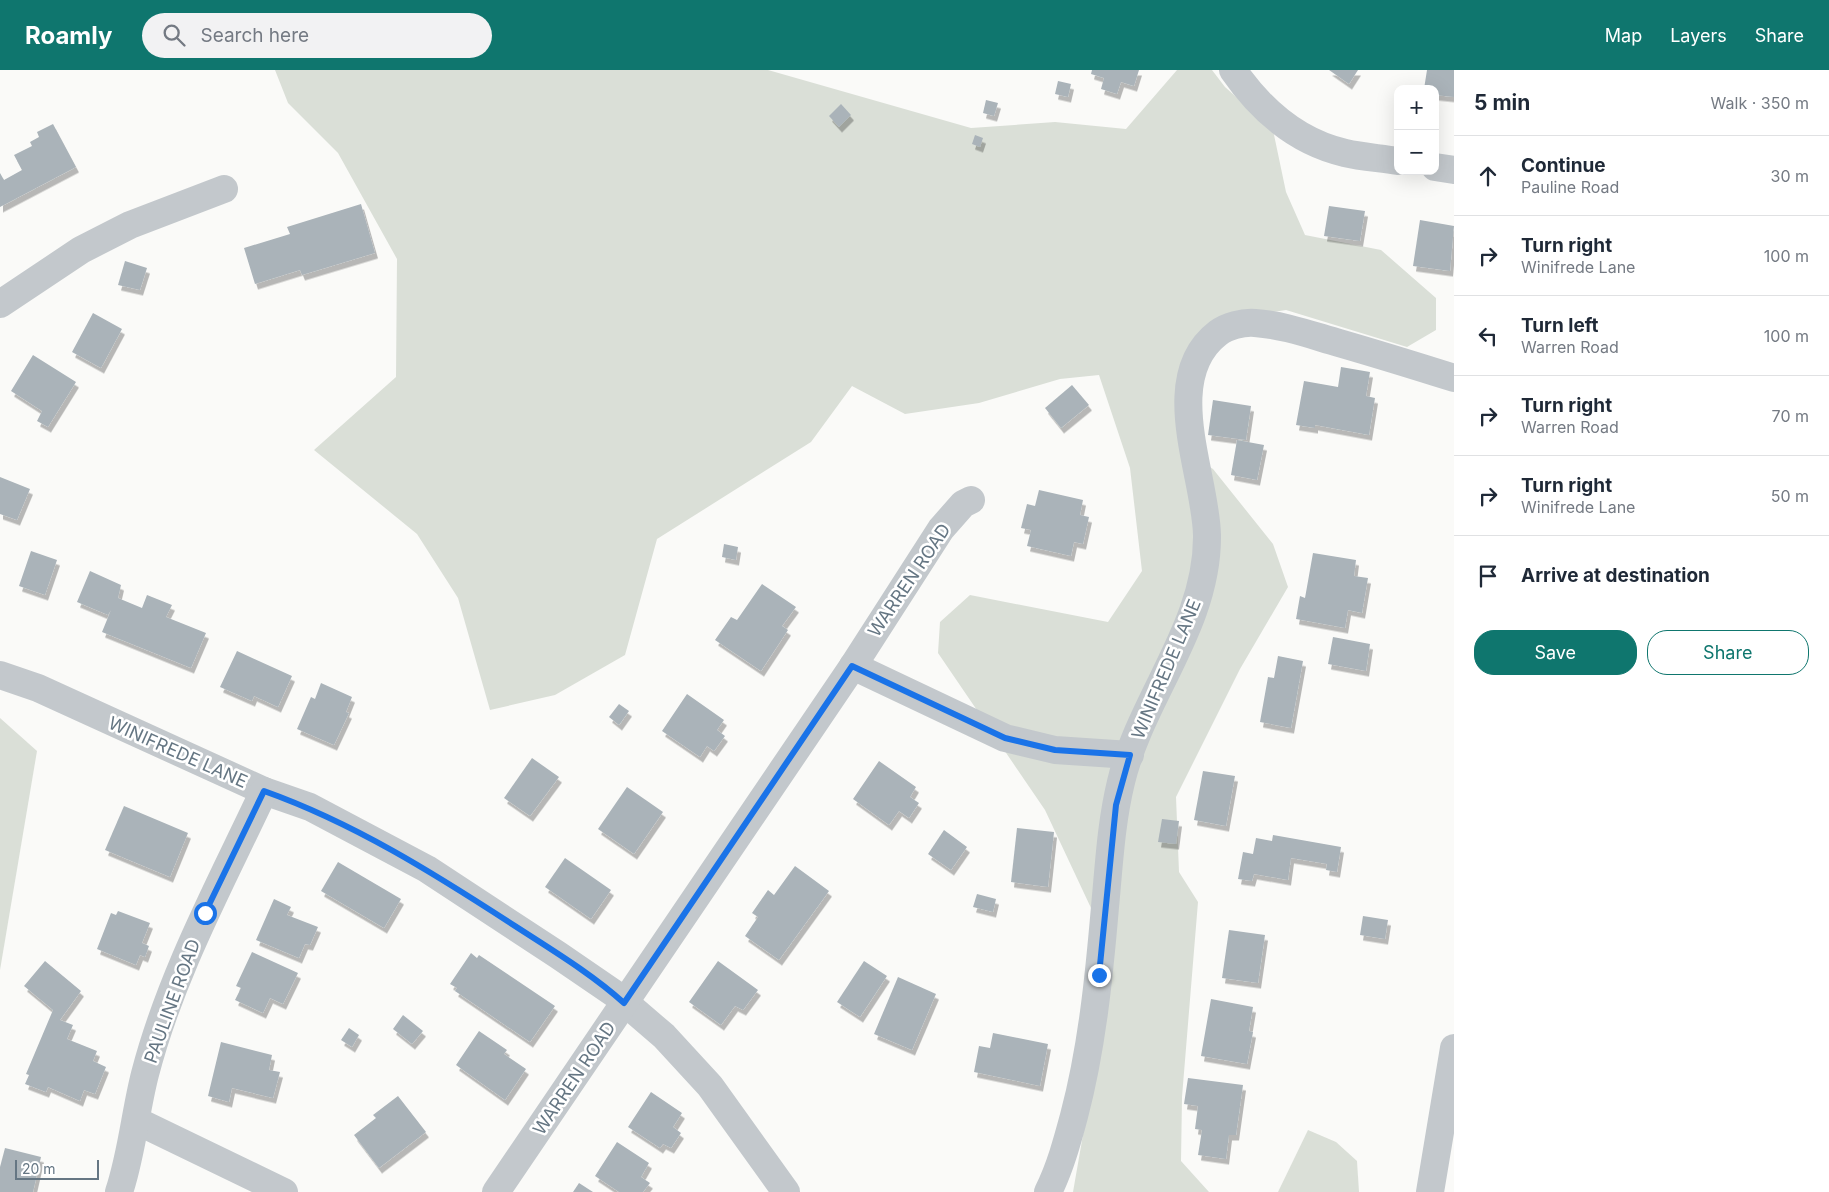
<!DOCTYPE html>
<html lang="en">
<head>
<meta charset="utf-8">
<style>
  :root { --surface:#fff; --page:#f2f2f3; --text:#1f2937; --muted:#747a83; --line:#e0e1e3; --accent:#0f766e }
  body { margin:0; font-family:Inter,sans-serif; background:var(--page); color:var(--text) }
  .controls { position:absolute; right:15px; top:15px; display:grid; overflow:hidden; border-radius:10px; box-shadow:0 5px 20px #0002 }
  .controls button { width:45px; height:45px; display:grid; place-items:center; padding:0; border:0; border-bottom:1px solid var(--line); background:var(--surface); color:var(--text); font:25px sans-serif }
  .scale { position:absolute; left:15px; bottom:12px; width:84px; box-sizing:border-box; padding-left:5px; border:2px solid #657683; border-top:0; font-size:14px; line-height:18px; white-space:nowrap; color:#657683; -webkit-text-stroke:4px #fff; paint-order:stroke }
  .stop { position:absolute; width:15px; height:15px; margin:-11px; border:4px solid #1a73e8; border-radius:50%; background:#fff }
  .stop.end { background:#1a73e8; border-color:#fff; box-shadow:0 1px 5px #0008 }
  .list { margin:0; padding:0; list-style:none }
  h2 { display:flex; justify-content:space-between; align-items:center; height:65px; margin:0; padding:0 20px; font-size:21px }
  h2 small { font-size:16px; font-weight:400; color:var(--muted) }
  .list li { display:grid; grid-template-columns:32px 1fr auto; gap:15px; align-items:center; box-sizing:border-box; height:80px; padding:0 20px; border-top:1px solid var(--line) }
  .list b { display:block; font-size:19px; white-space:nowrap }
  .list p { margin:0; font-size:16px; white-space:nowrap; color:var(--muted) }
  .list em { font-size:16px; font-style:normal; color:var(--muted) }
  .actions { display:flex; gap:10px; padding:15px 20px }
  .actions a { flex:1; padding:11px 0; border:1px solid var(--accent); border-radius:20px; text-align:center; font-size:18px; color:var(--accent) }
  .actions .main { background:var(--accent); color:#fff }
  .icon { flex:none; width:28px; height:28px; fill:none; stroke:currentColor; stroke-width:2; stroke-linecap:round; stroke-linejoin:round }
  .map { position:relative; flex:none; width:1454px; height:1122px; overflow:hidden }
  header { display:flex; align-items:center; gap:30px; box-sizing:border-box; height:70px; padding:0 25px; background:var(--accent); color:#fff }
  header strong { font-size:24px }
  nav { display:flex; gap:28px; margin-inline-start:auto; font-size:18px }
  .search { width:350px; height:45px; background:var(--page); display:flex; align-items:center; gap:12px; box-sizing:border-box; padding:0 18px; border-radius:28px; color:var(--muted); font-size:19px }
  main { display:flex }
  aside { flex:1; background:var(--surface) }
  .map>svg:first-child { display:block }
  .green { fill:#dadfd7 }
  .building { fill:#aab3b9; filter:url(#shadow) }
  .lines { fill:none; stroke-linecap:round; stroke-linejoin:round }
  .minor { stroke:#c3c8cc; stroke-width:28 }
  .route { stroke:#1a73e8; stroke-width:6 }
  .labels { text-anchor:middle; dominant-baseline:central; stroke-width:5; stroke-linejoin:round; paint-order:stroke }
  .street-label { font-size:18px; fill:#657683; stroke:#fff }
</style>
</head>
<body>
<header>
<strong>Roamly</strong>
<div class="search"><svg class="icon" aria-label="search" viewBox="0 0 24 24"><circle cx="10" cy="10" r="6"/><path d="M15 15l6 6"/></svg>Search here</div>
<nav><a>Map</a><a>Layers</a><a>Share</a></nav>
</header>
<main>
<div class="map">
<svg width="1454" height="1122" viewBox="0 0 1454 1122">
  <defs>
    <filter id="shadow"><feDropShadow dx="3" dy="5.5" stdDeviation="0" flood-color="#0004"/></filter>
  </defs>
  <rect width="100%" height="100%" fill="#fafaf8"/>
  <!-- green -->
  <g class="green">
    <path d="M275,0H768L971,58L1055,52L1126,59L1177,0H1212L1225,17L1273,60L1286,122L1305,165L1381,180L1436,228V260L1407,277L1286,240L1234,248L1196,278L1189,384L1213,399L1273,474L1288,517L1240,599L1176,727L1179,802L1198,832L1182,1027L1181,1091L1209,1122H1073L1114,887L1045,740L938,583L940,552L970,525L1108,552L1142,501L1130,398L1099,305L1060,309L979,333L905,344L852,316L811,372L657,469L625,585L555,625L490,640L458,528L417,464L314,380L396,307L397,189L338,83L288,33Z"/>
    <path d="M0,648L37,681L0,900Z"/>
    <path d="M1308,1060L1336,1072L1357,1091L1359,1122H1278Z"/>
  </g>
  <!-- building -->
  <g class="building">
    <path d="M1092,0H1139L1134,16L1121,12L1117,24L1101,19L1104,8L1091,4Z"/>
    <path d="M1329,0H1358L1349,14Z"/>
    <path d="M1427,0H1454V27L1435,25V19H1424Z"/>
    <path d="M1058,11L1071,14L1068,27L1055,24Z"/>
    <path d="M986,30L998,33L994,46L983,43Z"/>
    <path d="M841,34L851,45L839,57L829,46Z"/>
    <path d="M53,54L76,97L0,137V103L4,110L22,100L14,85L32,76L30,72L39,67L37,62Z"/>
    <path d="M975,65L983,68L980,77L972,74Z"/>
    <path d="M361,134L375,183L302,205L300,200L255,214L244,178L290,164L287,157Z"/>
    <path d="M1329,136L1365,141L1360,171L1324,166Z"/>
    <path d="M1420,150L1454,156L1450,201L1413,196Z"/>
    <path d="M125,191L147,198L140,220L118,215Z"/>
    <path d="M93,243L122,259L101,298L72,282Z"/>
    <path d="M33,285L76,312L48,357L37,351L42,341L11,321Z"/>
    <path d="M1341,297L1370,302L1366,326L1375,328L1369,365L1315,355V358L1296,355L1304,311L1338,317Z"/>
    <path d="M1072,315L1089,335L1061,358L1045,338Z"/>
    <path d="M1213,330L1251,336L1246,370L1208,365Z"/>
    <path d="M1237,370L1264,375L1257,410L1231,405Z"/>
    <path d="M0,407L30,419L17,450L0,444Z"/>
    <path d="M1039,420L1083,430L1080,445L1089,447L1083,474L1074,472L1071,486L1027,476L1031,460L1021,458L1027,434L1035,436Z"/>
    <path d="M724,474L738,477L736,490L722,487Z"/>
    <path d="M31,481L57,490L45,525L19,516Z"/>
    <path d="M1313,483L1356,490L1354,506L1368,508L1362,543L1348,540L1345,558L1296,549L1300,526L1305,528Z"/>
    <path d="M90,501L121,515L118,528L142,538L147,525L172,535L166,547L206,563L191,598L102,562L111,540L108,545L77,532Z"/>
    <path d="M762,514L796,537L782,556L788,560L761,601L715,570L731,547L737,550Z"/>
    <path d="M1333,567L1370,574L1366,601L1328,594Z"/>
    <path d="M237,581L292,606L278,637L254,626L252,631L220,617Z"/>
    <path d="M1278,586L1303,591L1291,658L1260,652L1268,607L1274,608Z"/>
    <path d="M321,613L352,627L346,642L349,643L334,675L297,659L311,627L315,629Z"/>
    <path d="M687,624L724,650L717,660L725,666L714,681L707,676L700,687L662,661Z"/>
    <path d="M619,634L629,641L619,655L609,647Z"/>
    <path d="M532,688L559,707L530,746L504,728Z"/>
    <path d="M879,691L916,717L910,727L919,733L909,748L899,741L889,755L853,729Z"/>
    <path d="M1203,701L1235,706L1226,756L1194,750Z"/>
    <path d="M627,717L663,742L634,784L598,759Z"/>
    <path d="M124,736L188,763L170,807L105,780Z"/>
    <path d="M1162,749L1179,751L1176,774L1158,772Z"/>
    <path d="M1017,758L1054,762L1048,817L1011,812Z"/>
    <path d="M944,760L967,777L951,800L928,784Z"/>
    <path d="M1273,765L1341,777L1337,802L1326,800L1327,794L1291,788L1288,810L1254,804L1252,811L1238,809L1243,782L1253,784L1256,768L1272,771Z"/>
    <path d="M565,788L611,820L591,849L545,817Z"/>
    <path d="M338,792L401,829L384,858L321,821Z"/>
    <path d="M795,796L829,821L779,890L745,866L758,847L752,843L768,820L774,825Z"/>
    <path d="M977,824L996,829L993,842L973,837Z"/>
    <path d="M274,829L291,837L287,845L318,857L310,875L305,874L299,888L256,870Z"/>
    <path d="M118,841L150,853L142,873L149,876L145,887L140,885L136,895L97,879L111,843L116,845Z"/>
    <path d="M1363,846L1388,850L1385,869L1360,865Z"/>
    <path d="M1229,860L1265,865L1258,913L1222,908Z"/>
    <path d="M252,882L298,903L283,934L270,928L263,943L235,930L241,918L236,916Z"/>
    <path d="M471,883L477,888L479,885L555,936L530,972L455,921L457,918L450,914Z"/>
    <path d="M45,891L81,921L60,950L73,955L67,969L97,981L93,991L106,997L95,1024L84,1020L80,1031L48,1017L46,1022L25,1014L29,1005L26,1004L53,940L24,916Z"/>
    <path d="M718,891L758,920L743,940L735,936L721,955L689,932Z"/>
    <path d="M864,891L887,906L860,947L837,932Z"/>
    <path d="M898,907L936,924L912,980L874,964Z"/>
    <path d="M1211,929L1253,937L1249,961L1253,962L1247,994L1201,986Z"/>
    <path d="M403,945L423,961L412,974L393,959Z"/>
    <path d="M349,958L359,965L352,977L341,970Z"/>
    <path d="M479,961L507,980L504,984L526,999L505,1030L456,995Z"/>
    <path d="M993,963L1048,974L1040,1016L974,1002L979,976L990,978Z"/>
    <path d="M221,972L272,985L269,1000L280,1002L273,1028L232,1018L229,1032L208,1026Z"/>
    <path d="M1188,1008L1243,1015L1236,1065H1229L1226,1089L1198,1085L1202,1060L1195,1059L1198,1036L1184,1034Z"/>
    <path d="M651,1022L682,1043L673,1057L681,1063L671,1078L663,1074L660,1078L628,1057Z"/>
    <path d="M398,1026L426,1062L379,1098L354,1065L376,1048L373,1045Z"/>
    <path d="M617,1072L649,1093L641,1107L650,1113L643,1122H619L595,1106Z"/>
    <path d="M5,1078L41,1087L33,1122H0V1097Z"/>
    <path d="M579,1113L593,1122H573Z"/>
  </g>
  <g class="lines">
    <!-- minor -->
    <g class="minor">
      <path d="M1233,0C1260,39 1297,72 1345,83C1362,87 1380,88 1398,91"/>
      <path d="M1435,97L1454,100"/>
      <path d="M0,234L81,180L130,155L224,119"/>
      <path d="M853,596L1005,668L1055,680L1130,685"/>
      <path d="M0,605L38,618L264,721L310,737L427,799L558,885L615,924L664,966L710,1016L786,1122"/>
      <path d="M137,1051L284,1122"/>
      <path d="M119,1122C132,1083 135,1043 145,1004C171,904 221,813 264,721"/>
      <path d="M496,1122L853,596L941,459L963,434L971,430"/>
      <path d="M1048,1122C1060,1098 1067,1072 1074,1046C1092,978 1099,907 1105,837C1109,795 1111,753 1121,712C1141,627 1208,556 1207,465C1206,406 1159,308 1218,263C1227,256 1243,252 1255,253C1284,255 1311,265 1339,273C1377,284 1416,296 1454,308"/>
      <path d="M1430,1122L1454,978"/>
    </g>
  </g>
  <g class="lines">
    <!-- route -->
    <path class="route" d="M205,843L264,721C354,753 435,804 515,856C552,880 592,904 624,933L852,596L1005,668L1055,680L1130,685L1116,735L1099,905"/>
  </g>
  <g class="labels">
    <!-- street labels -->
    <g class="street-label">
      <text transform="translate(909 510) rotate(-56)">WARREN ROAD</text>
      <text transform="translate(1166 599) rotate(-67)">WINIFREDE LANE</text>
      <text transform="translate(178 682) rotate(24)">WINIFREDE LANE</text>
      <text transform="translate(172 931) rotate(-70)">PAULINE ROAD</text>
      <text transform="translate(574 1008) rotate(-56)">WARREN ROAD</text>
    </g>
  </g>
</svg>
<div class="controls">
<button>+</button>
<button>−</button>
</div>
<div class="scale">20 m</div>
<div class="stop" style="left:205px;top:843px"></div>
<div class="stop end" style="left:1099px;top:905px"></div>
</div>
<aside>
<h2>5 min<small>Walk · 350 m</small></h2>
<ul class="list">
<li><svg class="icon" aria-label="ahead" viewBox="0 0 24 24"><path d="M12 20V5M6 11l6-6 6 6"/></svg><div><b>Continue</b><p>Pauline Road</p></div><em>30 m</em></li>
<li><svg class="icon" aria-label="right" viewBox="0 0 24 24"><path d="M7 20v-9h11M14 6l5 5-5 5"/></svg><div><b>Turn right</b><p>Winifrede Lane</p></div><em>100 m</em></li>
<li><svg class="icon" aria-label="left" viewBox="0 0 24 24"><path d="M17 20v-9H6M10 6l-5 5 5 5"/></svg><div><b>Turn left</b><p>Warren Road</p></div><em>100 m</em></li>
<li><svg class="icon" aria-label="right" viewBox="0 0 24 24"><path d="M7 20v-9h11M14 6l5 5-5 5"/></svg><div><b>Turn right</b><p>Warren Road</p></div><em>70 m</em></li>
<li><svg class="icon" aria-label="right" viewBox="0 0 24 24"><path d="M7 20v-9h11M14 6l5 5-5 5"/></svg><div><b>Turn right</b><p>Winifrede Lane</p></div><em>50 m</em></li>
<li><svg class="icon" aria-label="arrive" viewBox="0 0 24 24"><path d="M6 21V4h12l-3 4 3 4H6"/></svg><div><b>Arrive at destination</b></div></li>
</ul>
<div class="actions"><a class="main">Save</a><a>Share</a></div>
</aside>
</main>
</body>
</html>
